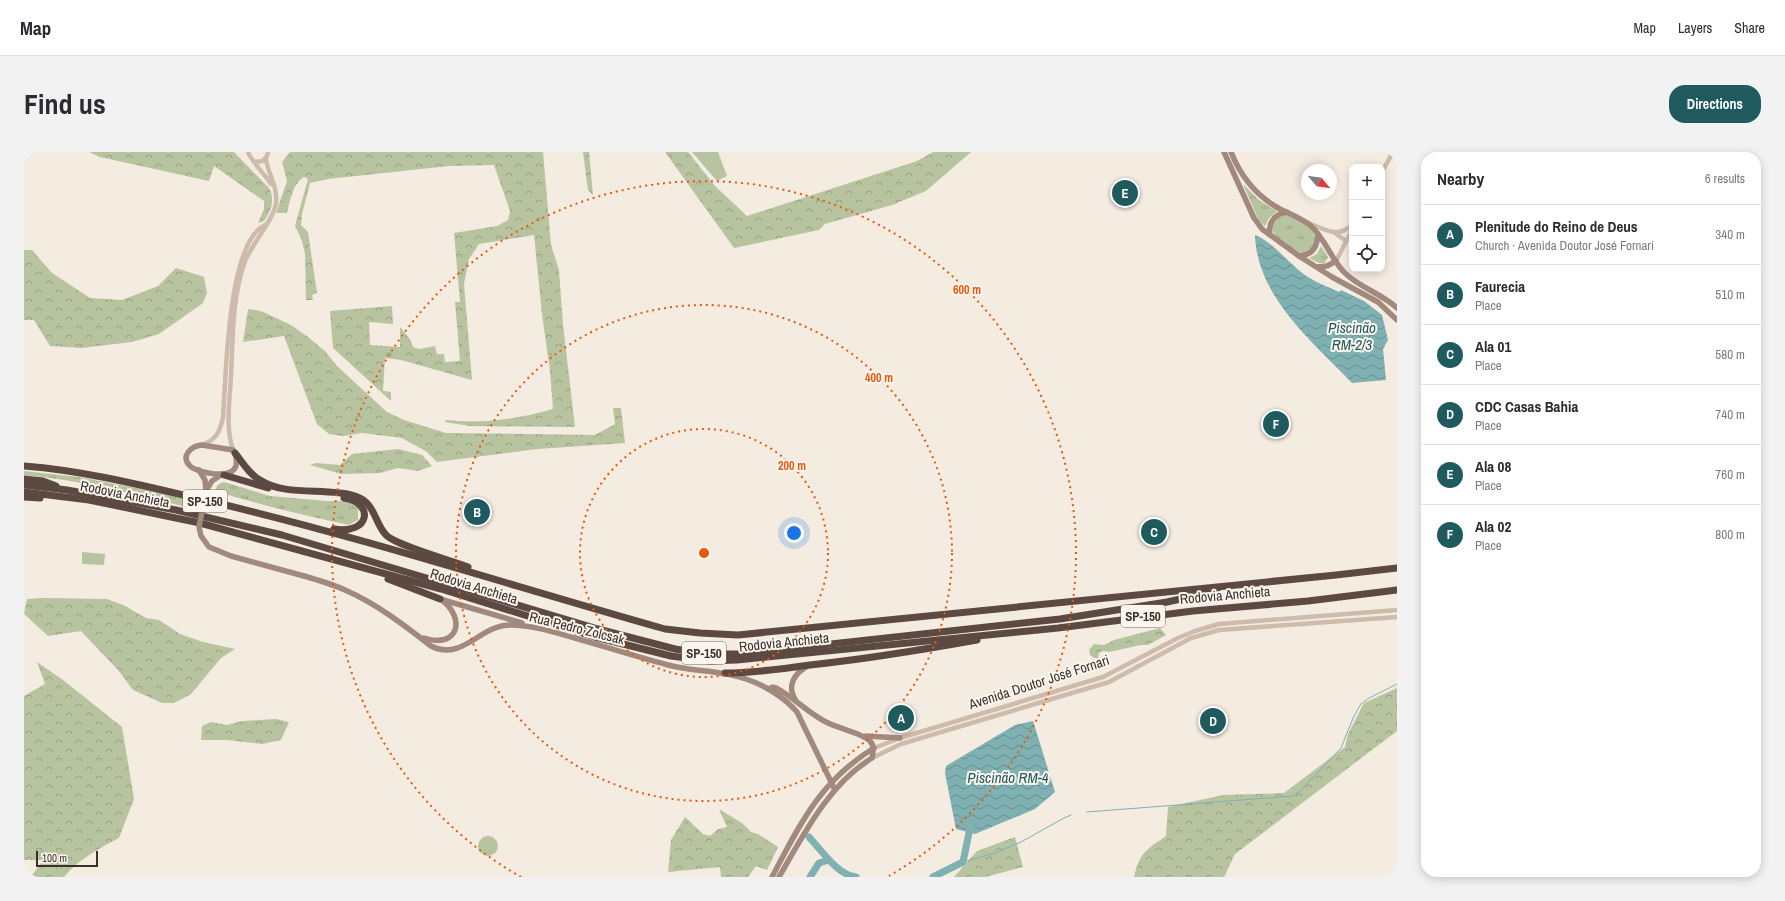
<!DOCTYPE html>
<html lang="en">
<head>
<meta charset="utf-8">
<style>
  :root { --surface:#fff; --page:#f2f2f3; --text:#2b2b33; --muted:#7c7c81; --line:#e1e1e2; --accent:#1f5a5e }
  body { margin:0; font-family:"Archivo Narrow",sans-serif; background:var(--page); color:var(--text) }
  .controls { position:absolute; right:12px; top:12px; display:grid; overflow:hidden; border-radius:8px; box-shadow:0 2px 10px #0003 }
  .controls button { width:36px; height:36px; display:grid; place-items:center; padding:0; border:0; border-bottom:1px solid var(--line); background:var(--surface); color:var(--text); font:20px sans-serif }
  .compass { position:absolute; left:1277px; top:12px; width:36px; height:36px; border-radius:50%; background:var(--surface); box-shadow:0 2px 10px #0003; rotate:119deg }
  .scale { position:absolute; left:12px; bottom:10px; width:62px; box-sizing:border-box; padding-left:4px; border:2px solid #3b302b; border-top:0; font-size:11px; line-height:14px; white-space:nowrap; color:#3b302b; -webkit-text-stroke:3px #fbf5ee; paint-order:stroke }
  .you { position:absolute; left:770px; top:381px; width:14px; height:14px; margin:-10px; border:3px solid #fff; border-radius:50%; background:#1a73e8; box-shadow:0 0 0 6px #1a73e833 }
  .badge { display:grid; place-items:center; width:26px; height:26px; border-radius:50%; background:var(--accent); color:#fff; font-size:13px; font-weight:700 }
  .pin { position:absolute; translate:-50% -50%; border:2px solid #fff; box-shadow:0 1px 4px #0006 }
  .list { margin:0; padding:0; list-style:none }
  h2 { display:flex; justify-content:space-between; align-items:center; height:52px; margin:0; padding:0 16px; font-size:17px }
  h2 small { font-size:13px; font-weight:400; color:var(--muted) }
  .list li { display:grid; grid-template-columns:26px 1fr auto; gap:12px; align-items:center; box-sizing:border-box; height:60px; padding:0 16px; border-top:1px solid var(--line) }
  .list b { display:block; font-size:15px; white-space:nowrap }
  .list p { margin:0; font-size:13px; white-space:nowrap; color:var(--muted) }
  .list em { font-size:13px; font-style:normal; color:var(--muted) }
  .icon { flex:none; width:22px; height:22px; fill:none; stroke:currentColor; stroke-width:2; stroke-linecap:round; stroke-linejoin:round }
  .map { position:relative; flex:none; width:1373px; height:725px; overflow:hidden; border-radius:16px }
  header { display:flex; align-items:center; gap:24px; box-sizing:border-box; height:56px; padding:0 20px; background:var(--surface); border-bottom:1px solid var(--line) }
  header strong { font-size:19px }
  nav { display:flex; gap:22px; margin-inline-start:auto; font-size:14px }
  .intro { display:flex; align-items:center; justify-content:space-between; box-sizing:border-box; height:96px; padding:0 24px }
  h1 { margin:0; font-size:28px }
  .button { padding:10px 18px; border-radius:16px; background:var(--accent); color:#fff; font-size:14px; font-weight:700 }
  main { display:flex; gap:24px; padding:0 24px }
  aside { flex:1; background:var(--surface); border-radius:16px; box-shadow:0 2px 10px #0003 }
  .map>svg:first-child { display:block }
  .grass { fill:url(#grass-tufts) }
  .forest { fill:url(#forest-crowns) }
  .green { fill:#b8c4a0 }
  .water { fill:url(#water-waves) }
  .lines { fill:none; stroke-linecap:round; stroke-linejoin:round }
  .stream { stroke:#7fb0b2; stroke-width:1 }
  .river { stroke:#7fb0b2; stroke-width:7 }
  .tertiary { stroke:#cdbbac; stroke-width:4.5 }
  .secondary { stroke:#a18a7d; stroke-width:5.5 }
  .motorway { stroke:#5c4a42; stroke-width:7 }
  .secondary-bridge { stroke:#a18a7d; stroke-width:5.5 }
  .ring { fill:none; stroke:#e8590c; stroke-width:2; stroke-dasharray:2 4 }
  .labels { text-anchor:middle; dominant-baseline:central; stroke-width:4; stroke-linejoin:round; paint-order:stroke }
  .shield { fill:#fbf5ee; stroke:#756b66; stroke-width:1 }
  .shield-label { font-size:13px; font-weight:bold; fill:#3b302b }
  .street-label { font-size:14px; fill:#3b302b; stroke:#fbf5ee }
  .water-label { font-size:15px; font-style:italic; fill:#1f5a5e; stroke:#fbf5ee }
  .centre { fill:#e8590c; stroke:#fbf5ee; stroke-width:2 }
  .ring-label { font-size:12px; text-anchor:middle; font-weight:bold; fill:#e8590c; stroke:#fbf5ee; stroke-width:4; stroke-linejoin:round; paint-order:stroke }
</style>
</head>
<body>
<header>
<strong>Map</strong>
<nav><a>Map</a><a>Layers</a><a>Share</a></nav>
</header>
<div class="intro"><h1>Find us</h1><a class="button">Directions</a></div>
<main>
<div class="map">
<svg width="1373" height="725" viewBox="0 0 1373 725">
  <defs>
    <pattern id="grass-tufts" width="24" height="20" patternUnits="userSpaceOnUse"><rect width="24" height="20" fill="#b8c4a0"/><path d="M3 7l-1-3M5 7V3M7 7l1-3M15 17l-1-3M17 17v-4M19 17l1-3" fill="none" stroke="#97a083"/></pattern>
    <pattern id="forest-crowns" width="20" height="18" patternUnits="userSpaceOnUse"><rect width="20" height="18" fill="#b8c4a0"/><path d="M2 6a3 3 0 1 1 6 0M12 15a3 3 0 1 1 6 0" fill="none" stroke="#97a083"/></pattern>
    <pattern id="water-waves" width="16" height="10" patternUnits="userSpaceOnUse"><rect width="16" height="10" fill="#7fb0b2"/><path d="M0 5q4-4 8 0t8 0" fill="none" stroke="#699091"/></pattern>
  </defs>
  <rect width="100%" height="100%" fill="#f4ebe1"/>
  <!-- grass -->
  <g class="grass">
    <path d="M1219,32L1235,48L1253,59L1245,66L1241,74L1235,69Z"/>
    <path d="M1261,62C1271,67 1283,71 1289,80C1295,89 1287,101 1278,101C1272,101 1254,88 1250,82C1246,72 1252,67 1261,62Z"/>
    <path d="M1297,94L1304,105L1301,111H1295L1285,106L1293,102Z"/>
    <path d="M0,319L55,325L168,347L166,356C111,342 56,328 0,323Z"/>
    <path d="M200,330L246,344L302,349H322L334,356V368L325,373C280,363 235,353 192,339C192,333 194,332 200,330Z"/>
  </g>
  <!-- forest -->
  <g class="forest">
    <path d="M65,0H210L245,36C251,47 248,58 240,69L234,71L240,57V49L190,14L185,29L76,5Z"/>
    <path d="M266,0H519L527,93L535,118L539,173L551,275L446,274L421,270L422,268C458,272 494,267 529,257L526,219L518,162L510,83L455,92L445,107L440,132L448,228L377,208L361,206L359,239L367,240V249L309,196L306,159L368,154L369,172L345,170L346,193L376,195V175L386,187L389,195L395,197L411,194L413,202H420L421,210L436,209L431,150H436L430,81L473,74L484,68L486,59L470,13L425,14L304,27L286,31L278,62L277,73L284,80L293,141L288,143L289,148H282L281,101L277,86L271,74L284,27L280,25C269,31 266,49 263,61H252L263,29L258,10Z"/>
    <path d="M559,0H565L569,43L564,38Z"/>
    <path d="M641,0H664L691,34L723,64L893,9L909,0H947L902,39L868,53L801,72L795,78L710,96Z"/>
    <path d="M0,98H8L28,121L66,146L98,148L134,134L152,116L180,125L183,141L179,151L135,182L108,190L57,196L26,194L10,168H0Z"/>
    <path d="M224,157L237,159L267,173L284,185L301,199L313,214L363,260L380,268L422,281L571,283L591,272L589,256H597L601,291L514,297L413,310L403,300L378,286L338,281L319,284L305,282L293,272L260,184L219,190Z"/>
    <path d="M374,297L398,303L408,314L394,319L374,316L356,321L317,322L286,313L292,311L316,313L328,302Z"/>
    <path d="M18,446L83,447L99,453L122,466L135,468L156,482L179,490L211,497L197,506L167,542L150,551H138L109,538L94,518L57,479L24,484L0,462L3,447Z"/>
    <path d="M1136,476L1142,483L1124,493H1117L1085,500L1079,499L1075,501L1074,506H1070L1066,503L1065,498L1070,492L1080,493L1090,488Z"/>
    <path d="M13,510L39,528L98,575L110,647L95,686C74,697 55,707 40,725H7L19,708H0V544L21,532Z"/>
    <path d="M1373,536V579L1211,702L1200,725H1110C1116,700 1122,698 1142,684L1144,655L1199,643L1260,641L1321,595L1324,582L1340,551Z"/>
    <path d="M252,567L265,570L257,588L238,592L203,588H177L178,574L187,570L203,573L218,569Z"/>
    <path d="M695,657L718,671L727,680L734,682L754,695L743,718L732,714L724,725H697L696,715L644,720L647,688L661,665L679,682L686,684L694,677L703,675Z"/>
    <path d="M991,685L999,715L961,725H930L953,699Z"/>
  </g>
  <!-- green -->
  <g class="green">
    <path d="M668,0H694L703,24L693,29Z"/>
    <path d="M58,400L81,402L80,413L58,412Z"/>
    <circle cx="464" cy="694" r="10"/>
  </g>
  <!-- water -->
  <g class="water">
    <path d="M1231,83C1246,88 1264,110 1277,120C1288,129 1302,134 1315,140L1317,138L1340,149L1358,163L1364,188L1359,197L1362,228L1328,231C1288,189 1233,145 1231,83Z"/>
    <path d="M1009,569L1031,640L1011,657L951,682L932,677L921,621L922,614L991,573Z"/>
  </g>
  <g class="lines">
    <!-- stream -->
    <g class="stream">
      <path d="M1063,660L1269,644L1276,639L1317,596L1330,564L1337,552L1345,546L1373,532"/>
      <path d="M939,710L971,701L997,690L1040,666L1047,663"/>
    </g>
    <!-- river -->
    <g class="river">
      <path d="M785,685L805,708"/>
      <path d="M786,725L795,711L805,708C813,716 820,723 832,725"/>
      <path d="M909,725L939,710L947,671"/>
    </g>
    <!-- tertiary -->
    <g class="tertiary">
      <path d="M224,0C225,6 242,24 247,32"/>
      <path d="M230,10L239,9L243,4L244,0"/>
      <path d="M1358,20L1369,0"/>
      <path d="M1284,71C1301,77 1313,87 1328,73"/>
      <path d="M1311,81L1322,89"/>
      <path d="M1312,109L1328,78"/>
      <path d="M178,293C192,288 196,280 199,265C202,227 203,90 241,73"/>
      <path d="M209,298C201,274 206,248 207,223C209,186 208,145 221,109C228,92 250,67 252,51C254,35 244,22 242,7"/>
      <path d="M850,596L876,586L1079,525L1154,486L1171,479L1195,472L1373,458"/>
      <path d="M848,606L877,592L1085,530L1167,486L1195,478L1373,465"/>
    </g>
    <!-- secondary -->
    <g class="secondary">
      <path d="M1200,0L1230,66L1238,77L1275,104L1308,125L1354,150L1373,168"/>
      <path d="M1207,0C1217,25 1232,44 1256,57C1266,62 1277,66 1286,73C1302,87 1308,110 1322,122C1337,136 1358,142 1373,156"/>
      <path d="M1246,83C1244,71 1250,62 1263,60"/>
      <path d="M1275,104C1289,103 1293,95 1294,82"/>
      <path d="M1293,115L1303,114L1312,109"/>
      <path d="M178,293L209,298C212,302 213,309 212,314C207,328 174,321 166,314C156,304 167,294 178,293Z"/>
      <path d="M175,318L181,328L182,339"/>
      <path d="M183,337L188,329L197,323"/>
      <path d="M280,424C294,428 308,432 321,438C353,452 380,473 407,494C438,510 456,473 486,473C508,473 530,480 551,486C582,495 613,505 644,513C670,520 697,518 722,527C740,533 760,545 773,560L811,638"/>
      <path d="M416,447L498,471"/>
      <path d="M400,486C433,497 443,468 418,448"/>
      <path d="M744,537L749,535L752,536C771,546 785,562 804,571C814,576 840,582 846,589C851,594 849,601 848,606C804,633 780,682 755,725"/>
      <path d="M771,547C763,534 770,522 782,515"/>
      <path d="M842,584L876,586"/>
      <path d="M748,725C776,672 796,629 850,596"/>
    </g>
    <!-- motorway -->
    <g class="motorway">
      <path d="M211,301C219,311 225,322 236,328C261,345 303,335 331,344C351,350 350,370 362,383C373,394 427,408 444,415"/>
      <path d="M0,314C65,319 129,336 193,351C344,387 492,435 641,477L676,481L714,483L1312,423L1373,416"/>
      <path d="M200,323L244,336"/>
      <path d="M0,327L19,329L32,334"/>
      <path d="M0,333L43,338L152,358L258,383L574,477L651,497L682,502H715L1036,467L1143,450L1193,439"/>
      <path d="M0,340L65,348L176,371L417,437L571,485L647,504L685,509L713,508L1034,476L1169,459L1284,449L1373,438"/>
      <path d="M0,345L16,346"/>
      <path d="M310,377C346,383 351,351 320,346"/>
      <path d="M364,427L416,447"/>
      <path d="M701,521C730,521 758,517 786,513C842,507 897,498 953,488"/>
    </g>
    <!-- secondary-bridge -->
    <path class="secondary-bridge" d="M182,339L175,375L177,384L185,395L207,404L280,424"/>
  </g>
  <!-- distance rings -->
  <g class="ring">
    <circle cx="680" cy="401" r="124"/>
    <circle cx="680" cy="401" r="248"/>
    <path d="M497 725A372 372 0 1 1 863 725"/>
  </g>
  <g class="labels">
    <!-- shield labels -->
    <g class="shield">
      <rect x="159" y="338" width="44" height="22" rx="3"/>
      <rect x="1097" y="453" width="44" height="22" rx="3"/>
      <rect x="658" y="490" width="44" height="22" rx="3"/>
    </g>
    <g class="shield-label">
      <text x="181" y="349">SP-150</text>
      <text x="1119" y="464">SP-150</text>
      <text x="680" y="501">SP-150</text>
    </g>
    <!-- street labels -->
    <g class="street-label">
      <text transform="translate(101 342) rotate(11)">Rodovia Anchieta</text>
      <text transform="translate(450 434) rotate(17)">Rodovia Anchieta</text>
      <text transform="translate(1201 443) rotate(-5)">Rodovia Anchieta</text>
      <text transform="translate(553 476) rotate(14)">Rua Pedro Zolcsak</text>
      <text transform="translate(760 490) rotate(-6)">Rodovia Anchieta</text>
      <text transform="translate(1015 530) rotate(-18)">Avenida Doutor José Fornari</text>
    </g>
    <!-- water labels -->
    <g class="water-label">
      <text x="1328" y="175">Piscinão<tspan x="1328" dy="17">RM-2/3</tspan></text>
      <text x="984" y="625">Piscinão RM-4</text>
    </g>
  </g>
  <circle cx="680" cy="401" r="6" class="centre"/>
  <g class="ring-label">
    <text x="943" y="142">600 m</text>
    <text x="855" y="230">400 m</text>
    <text x="768" y="318">200 m</text>
  </g>
</svg>
<div class="controls">
<button>+</button>
<button>−</button>
<button><svg class="icon" aria-label="locate" viewBox="0 0 24 24"><circle cx="12" cy="12" r="6"/><path d="M12 2v4M12 18v4M2 12h4M18 12h4"/></svg></button>
</div>
<svg class="compass" viewBox="-18 -18 36 36"><path d="M0-13l5 13h-10z" fill="#e53935"/><path d="M0 13l5-13h-10z" fill="#7c7c81"/></svg>
<div class="scale">100 m</div>
<div class="you"></div>
<div class="pin badge" style="left:877px;top:566px">A</div>
<div class="pin badge" style="left:453px;top:360px">B</div>
<div class="pin badge" style="left:1130px;top:380px">C</div>
<div class="pin badge" style="left:1189px;top:569px">D</div>
<div class="pin badge" style="left:1101px;top:41px">E</div>
<div class="pin badge" style="left:1252px;top:272px">F</div>
</div>
<aside>
<h2>Nearby<small>6 results</small></h2>
<ul class="list">
<li><span class="badge">A</span><div><b>Plenitude do Reino de Deus</b><p>Church · Avenida Doutor José Fornari</p></div><em>340 m</em></li>
<li><span class="badge">B</span><div><b>Faurecia</b><p>Place</p></div><em>510 m</em></li>
<li><span class="badge">C</span><div><b>Ala 01</b><p>Place</p></div><em>580 m</em></li>
<li><span class="badge">D</span><div><b>CDC Casas Bahia</b><p>Place</p></div><em>740 m</em></li>
<li><span class="badge">E</span><div><b>Ala 08</b><p>Place</p></div><em>760 m</em></li>
<li><span class="badge">F</span><div><b>Ala 02</b><p>Place</p></div><em>800 m</em></li>
</ul>
</aside>
</main>
</body>
</html>
